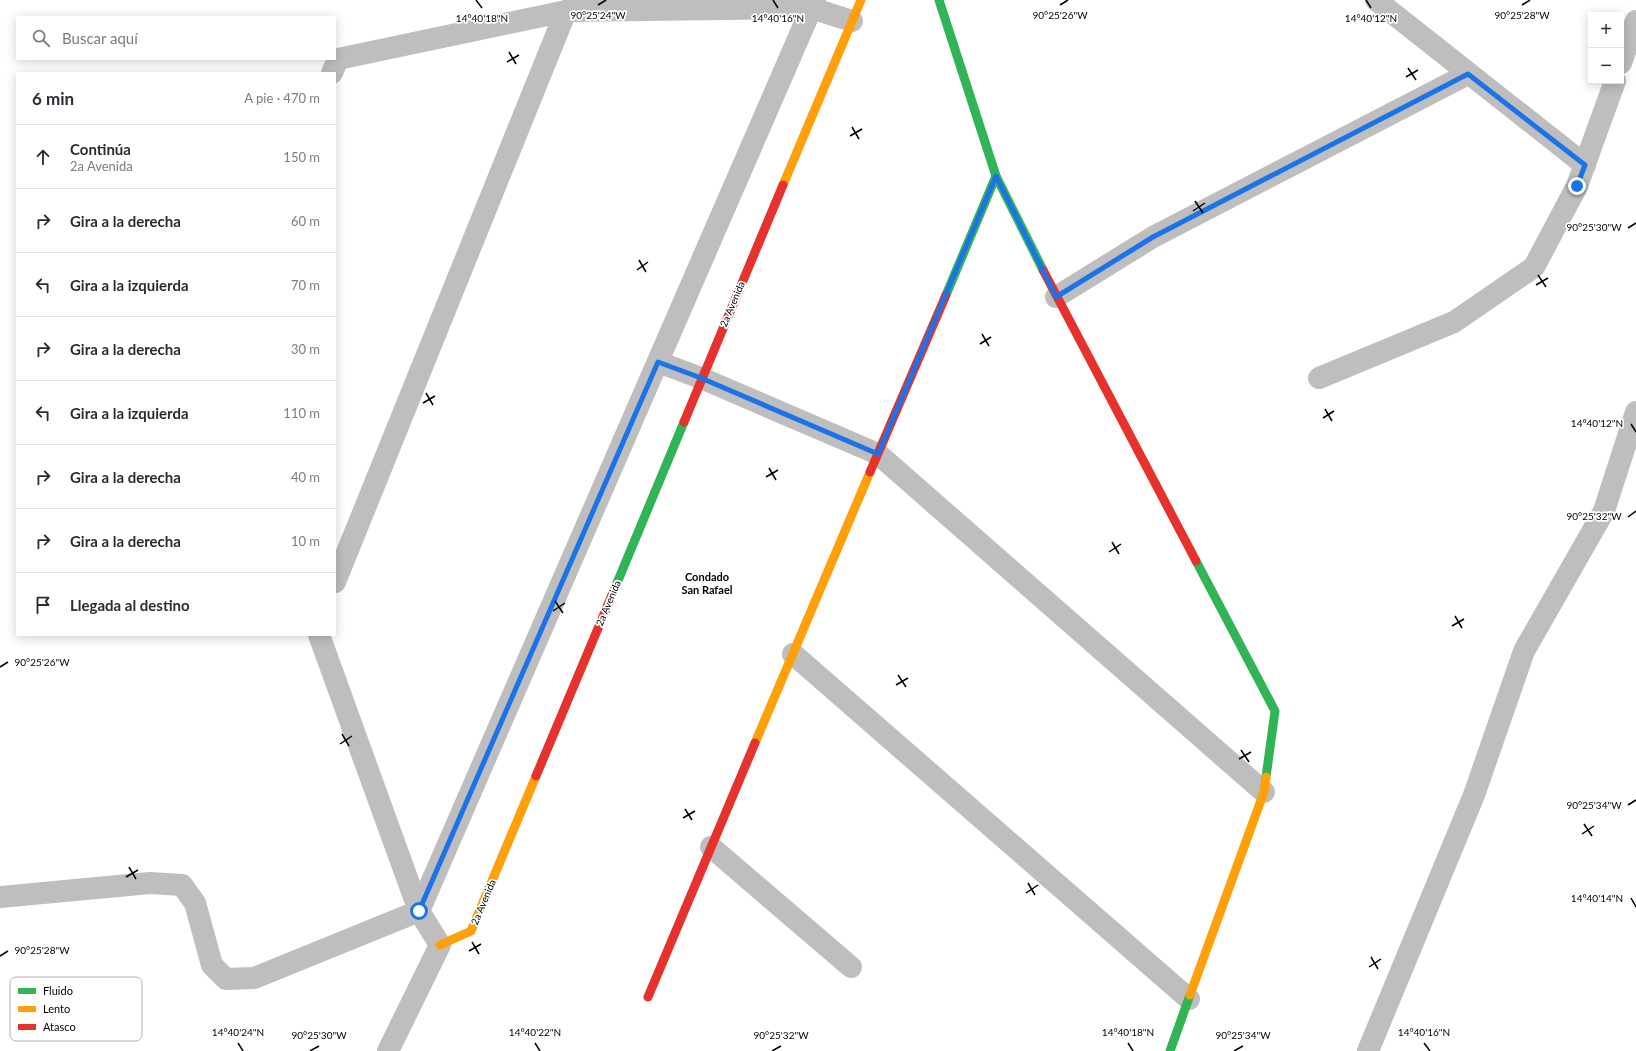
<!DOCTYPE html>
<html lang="es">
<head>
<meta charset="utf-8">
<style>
  :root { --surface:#fff; --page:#f2f2f3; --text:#2b2b33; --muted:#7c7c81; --line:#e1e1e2 }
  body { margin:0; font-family:Lato,sans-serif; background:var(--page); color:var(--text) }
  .controls { position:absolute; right:12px; top:12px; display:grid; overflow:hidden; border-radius:0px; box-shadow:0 2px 10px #0003 }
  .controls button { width:36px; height:36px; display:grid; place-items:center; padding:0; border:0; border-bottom:1px solid var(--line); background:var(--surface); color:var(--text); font:20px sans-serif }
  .stop { position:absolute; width:12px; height:12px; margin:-9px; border:3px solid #1a73e8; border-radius:50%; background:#fff }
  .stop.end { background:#1a73e8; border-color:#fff; box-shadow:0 1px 4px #0008 }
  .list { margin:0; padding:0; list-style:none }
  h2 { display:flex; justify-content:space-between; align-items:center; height:52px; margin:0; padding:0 16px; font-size:17px }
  h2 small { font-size:13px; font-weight:400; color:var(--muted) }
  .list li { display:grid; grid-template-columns:26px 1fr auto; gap:12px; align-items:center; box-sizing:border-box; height:64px; padding:0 16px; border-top:1px solid var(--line) }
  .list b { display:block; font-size:15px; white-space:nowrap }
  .list p { margin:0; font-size:13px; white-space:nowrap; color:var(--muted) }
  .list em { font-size:13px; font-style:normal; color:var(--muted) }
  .icon { flex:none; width:22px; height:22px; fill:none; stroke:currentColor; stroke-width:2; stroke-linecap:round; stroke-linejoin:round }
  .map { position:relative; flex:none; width:1636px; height:1051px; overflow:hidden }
  .search { position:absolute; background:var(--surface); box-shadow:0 2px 10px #0003; left:16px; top:16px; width:320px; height:44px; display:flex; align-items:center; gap:10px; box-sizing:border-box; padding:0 14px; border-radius:0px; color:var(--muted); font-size:15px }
  .panel { position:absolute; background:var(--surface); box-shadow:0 2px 10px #0003; left:16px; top:72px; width:320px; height:564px; border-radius:0px }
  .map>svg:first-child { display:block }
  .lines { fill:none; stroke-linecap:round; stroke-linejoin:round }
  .street { stroke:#bebebe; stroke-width:22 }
  .fast { stroke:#30b455; stroke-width:9 }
  .slow { stroke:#ff9f0a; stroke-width:9 }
  .jam { stroke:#e5322d; stroke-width:9 }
  .route { stroke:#1a73e8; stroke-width:5 }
  .ticks { fill:none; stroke:#000; stroke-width:1.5 }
  .labels { text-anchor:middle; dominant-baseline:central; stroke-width:3.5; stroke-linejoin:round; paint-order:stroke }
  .street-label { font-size:10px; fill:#000; stroke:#fff }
  .neighbourhood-label { font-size:11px; font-weight:bold; fill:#000; stroke:#fff }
  .key { fill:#fff; stroke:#b2b2b2; stroke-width:1 }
  .key-label { font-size:11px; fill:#000 }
  .ticks-label { font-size:10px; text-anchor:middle; fill:#000; stroke:#fff; stroke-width:3.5; stroke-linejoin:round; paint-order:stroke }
</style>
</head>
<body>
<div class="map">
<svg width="1636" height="1051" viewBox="0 0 1636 1051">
  <rect width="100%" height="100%" fill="#fff"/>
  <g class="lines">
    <!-- street -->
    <g class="street">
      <path d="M1376,0L1585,165"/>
      <path d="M1621,63L1636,21"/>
      <path d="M332,73L338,59L566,11L811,8L852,21"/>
      <path d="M1056,297L1153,237L1468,74"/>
      <path d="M658,362L701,378L878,454L1264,792"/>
      <path d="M1319,378L1454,322L1534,267L1577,186L1615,81"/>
      <path d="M335,582L566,11"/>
      <path d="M793,654L1189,999"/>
      <path d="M711,847L851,967"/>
      <path d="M0,897L150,883L182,885L195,903L212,965L226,979L254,978L419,911L319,635"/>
      <path d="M388,1051L440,945L419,911L815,0"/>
      <path d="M1368,1051L1474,795L1524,651L1604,511L1636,412"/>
    </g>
    <!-- fast -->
    <g class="fast">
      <path d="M939,0L996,176L1043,270"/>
      <path d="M946,295L996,176"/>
      <path d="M1196,561L1275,711L1266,777"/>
      <path d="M612,595L684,422"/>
      <path d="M1170,1051L1190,995"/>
    </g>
    <!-- slow -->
    <g class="slow">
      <path d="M783,185L861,0"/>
      <path d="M755,743L870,472"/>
      <path d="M440,945L471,931L536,776"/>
      <path d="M1190,995L1264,792L1266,777"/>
    </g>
    <!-- jam -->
    <g class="jam">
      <path d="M1043,270L1196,561"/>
      <path d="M684,422L783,185"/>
      <path d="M870,472L946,295"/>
      <path d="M536,776L612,595"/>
      <path d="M648,997L755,743"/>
    </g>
  </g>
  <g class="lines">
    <!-- route -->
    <path class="route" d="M419,911L658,362L701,378L878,454L996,176L1056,297L1153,237L1468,74L1585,165L1577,186"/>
  </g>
  <!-- ticks -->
  <path class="ticks" d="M476,0L482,8M773,0L778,8M1366,0L1371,8M598,5L606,0M1060,5L1068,0M1522,5L1530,0M509,52L516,64M507,62L519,55M1408,68L1416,80M1406,77L1418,70M852,127L859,139M850,136L862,129M1195,201L1203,213M1193,211L1205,203M1628,228L1636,223M639,260L646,272M637,270L648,262M1538,275L1546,287M1536,285L1548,278M982,334L989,346M980,344L991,337M426,393L433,405M423,403L435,396M1325,409L1332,421M1323,418L1334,411M1631,424L1636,432M769,468L776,480M766,477L778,470M1628,517L1636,511M1112,542L1119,554M1109,552L1121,544M555,601L563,613M553,611L565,603M1455,616L1462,628M1452,626L1464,619M0,667L8,662M898,675L906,687M896,685L908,678M342,734L349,746M340,744L352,736M1241,750L1249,762M1239,759L1251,752M1628,805L1636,800M685,809L692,820M683,818L695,811M1584,824L1592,836M1582,834L1594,826M129,867L136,879M126,877L138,870M1028,883L1035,895M1026,893L1038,885M1631,898L1636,907M472,942L479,954M469,951L481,944M0,956L8,951M1371,957L1378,969M1369,967L1381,959M238,1043L243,1051M535,1043L540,1051M1128,1043L1133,1051M1424,1043L1430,1051M310,1051L319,1046M772,1051L781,1046M1234,1051L1243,1046"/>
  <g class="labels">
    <!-- street labels -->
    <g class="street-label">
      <text transform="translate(732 304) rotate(-67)">2a Avenida</text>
      <text transform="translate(608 603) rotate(-67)">2a Avenida</text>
      <text transform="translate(483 902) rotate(-67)">2a Avenida</text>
    </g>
    <!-- neighbourhood labels -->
    <g class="neighbourhood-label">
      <text x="707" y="576">Condado<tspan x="707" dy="13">San Rafael</tspan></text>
    </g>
  </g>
  <!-- legend -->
  <rect x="10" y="977" width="132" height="64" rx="6" class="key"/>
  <rect x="18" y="988" width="18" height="6" fill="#30b455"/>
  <rect x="18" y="1006" width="18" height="6" fill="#ff9f0a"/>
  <rect x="18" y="1024" width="18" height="6" fill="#e5322d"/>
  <g class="key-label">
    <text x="43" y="995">Fluido</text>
    <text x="43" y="1013">Lento</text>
    <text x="43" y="1031">Atasco</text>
  </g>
  <g class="ticks-label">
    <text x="598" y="19">90°25'24"W</text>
    <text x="1060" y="19">90°25'26"W</text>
    <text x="1522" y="19">90°25'28"W</text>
    <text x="482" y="22">14°40'18"N</text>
    <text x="778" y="22">14°40'16"N</text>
    <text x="1371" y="22">14°40'12"N</text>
    <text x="1594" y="231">90°25'30"W</text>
    <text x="1597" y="427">14°40'12"N</text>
    <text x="1594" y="520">90°25'32"W</text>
    <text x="42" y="666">90°25'26"W</text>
    <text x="1594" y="809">90°25'34"W</text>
    <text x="1597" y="902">14°40'14"N</text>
    <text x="42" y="954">90°25'28"W</text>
    <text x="238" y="1036">14°40'24"N</text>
    <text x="535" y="1036">14°40'22"N</text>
    <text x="1128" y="1036">14°40'18"N</text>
    <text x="1424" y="1036">14°40'16"N</text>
    <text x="319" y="1039">90°25'30"W</text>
    <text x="781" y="1039">90°25'32"W</text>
    <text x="1243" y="1039">90°25'34"W</text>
  </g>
</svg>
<div class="controls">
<button>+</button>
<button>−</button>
</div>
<div class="stop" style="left:419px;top:911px"></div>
<div class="stop end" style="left:1577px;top:186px"></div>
<div class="search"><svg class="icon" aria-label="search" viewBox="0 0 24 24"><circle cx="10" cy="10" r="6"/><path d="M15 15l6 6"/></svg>Buscar aquí</div>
<section class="panel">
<h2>6 min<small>A pie · 470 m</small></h2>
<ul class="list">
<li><svg class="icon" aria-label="ahead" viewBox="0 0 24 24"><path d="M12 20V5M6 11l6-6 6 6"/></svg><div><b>Continúa</b><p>2a Avenida</p></div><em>150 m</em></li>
<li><svg class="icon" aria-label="right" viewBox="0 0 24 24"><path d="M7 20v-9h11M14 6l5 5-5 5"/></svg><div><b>Gira a la derecha</b></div><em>60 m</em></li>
<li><svg class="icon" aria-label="left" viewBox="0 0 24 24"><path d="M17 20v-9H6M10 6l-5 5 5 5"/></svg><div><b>Gira a la izquierda</b></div><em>70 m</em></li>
<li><svg class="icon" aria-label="right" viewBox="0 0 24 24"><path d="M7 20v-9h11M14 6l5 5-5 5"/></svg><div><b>Gira a la derecha</b></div><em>30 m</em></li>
<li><svg class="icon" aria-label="left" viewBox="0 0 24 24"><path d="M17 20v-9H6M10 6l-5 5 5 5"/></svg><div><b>Gira a la izquierda</b></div><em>110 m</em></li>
<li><svg class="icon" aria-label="right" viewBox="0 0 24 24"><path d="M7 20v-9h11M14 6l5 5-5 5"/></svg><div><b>Gira a la derecha</b></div><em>40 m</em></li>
<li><svg class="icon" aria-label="right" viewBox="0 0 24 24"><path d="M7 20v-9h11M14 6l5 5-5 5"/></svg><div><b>Gira a la derecha</b></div><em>10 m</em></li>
<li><svg class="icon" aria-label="arrive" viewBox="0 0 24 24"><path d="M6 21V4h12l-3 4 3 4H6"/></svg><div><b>Llegada al destino</b></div></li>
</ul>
</section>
</div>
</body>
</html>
